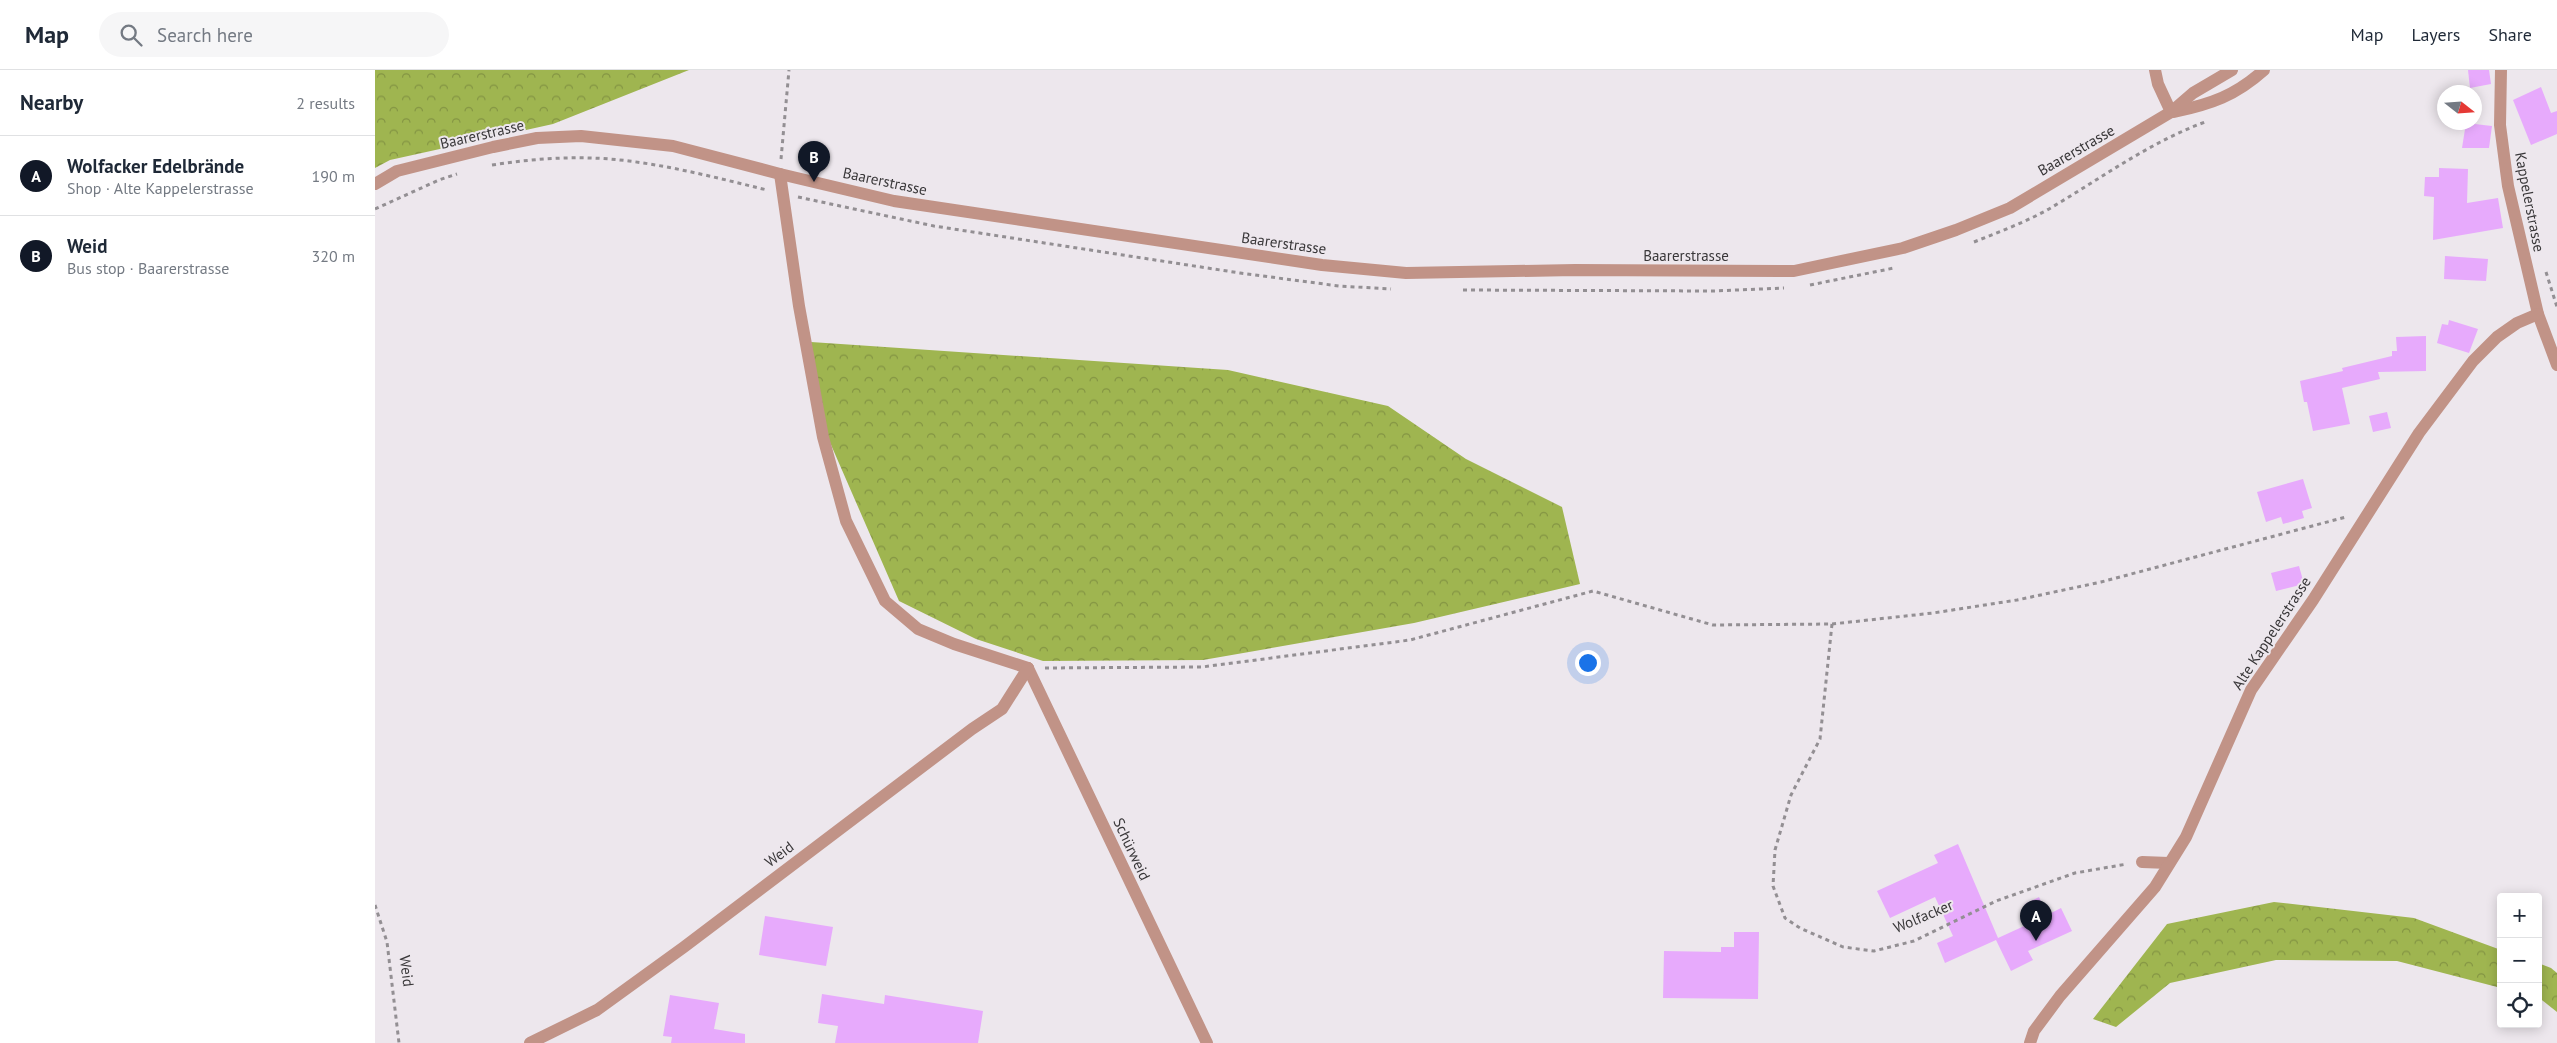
<!DOCTYPE html>
<html lang="en">
<head>
<meta charset="utf-8">
<style>
  :root { --surface:#fff; --page:#f6f6f7; --text:#1f2937; --muted:#747a83; --line:#e0e1e3; --accent:#111827 }
  body { margin:0; font-family:"PT Sans",sans-serif; background:var(--page); color:var(--text) }
  .controls { position:absolute; right:15px; bottom:15px; display:grid; overflow:hidden; border-radius:5px; box-shadow:0 2px 12px #0003 }
  .controls button { width:45px; height:45px; display:grid; place-items:center; padding:0; border:0; border-bottom:1px solid var(--line); background:var(--surface); color:var(--text); font:25px sans-serif }
  .compass { position:absolute; left:2062px; top:15px; width:45px; height:45px; border-radius:50%; background:var(--surface); box-shadow:0 2px 12px #0003; rotate:107deg }
  .you { position:absolute; left:1212px; top:592px; width:18px; height:18px; margin:-12px; border:4px solid #fff; border-radius:50%; background:#1a73e8; box-shadow:0 0 0 8px #1a73e833 }
  .badge { display:grid; place-items:center; width:32px; height:32px; border-radius:50%; background:var(--accent); color:#fff; font-size:16px; font-weight:700 }
  .pin { position:absolute; translate:-50% -41px; filter:drop-shadow(0 1px 2px #0008) }
  .pin::after { content:''; position:absolute; top:26px; width:18px; height:15px; background:inherit; clip-path:polygon(0 0,100% 0,50% 100%) }
  .list { margin:0; padding:0; list-style:none }
  h2 { display:flex; justify-content:space-between; align-items:center; height:65px; margin:0; padding:0 20px; font-size:21px }
  h2 small { font-size:16px; font-weight:400; color:var(--muted) }
  .list li { display:grid; grid-template-columns:32px 1fr auto; gap:15px; align-items:center; box-sizing:border-box; height:80px; padding:0 20px; border-top:1px solid var(--line) }
  .list b { display:block; font-size:19px; white-space:nowrap }
  .list p { margin:0; font-size:16px; white-space:nowrap; color:var(--muted) }
  .list em { font-size:16px; font-style:normal; color:var(--muted) }
  .icon { flex:none; width:28px; height:28px; fill:none; stroke:currentColor; stroke-width:2; stroke-linecap:round; stroke-linejoin:round }
  .map { position:relative; flex:none; width:2182px; height:973px; overflow:hidden }
  header { display:flex; align-items:center; gap:30px; box-sizing:border-box; height:70px; padding:0 25px; background:var(--surface); border-bottom:1px solid var(--line) }
  header strong { font-size:24px }
  nav { display:flex; gap:28px; margin-inline-start:auto; font-size:18px }
  .search { width:350px; height:45px; background:var(--page); display:flex; align-items:center; gap:12px; box-sizing:border-box; padding:0 18px; border-radius:28px; color:var(--muted); font-size:19px }
  main { display:flex }
  aside { flex:1; background:var(--surface) }
  .map>svg:first-child { display:block }
  .forest { fill:url(#forest-crowns) }
  .building { fill:#e7aafc }
  .lines { fill:none; stroke-linecap:round; stroke-linejoin:round }
  .path { stroke:#938f93; stroke-width:3; stroke-dasharray:4 4; stroke-linecap:butt }
  .minor { stroke:#c19387; stroke-width:12 }
  .labels { text-anchor:middle; dominant-baseline:central; stroke-width:4; stroke-linejoin:round; paint-order:stroke }
  .street-label { font-size:15px; fill:#393739; stroke:#ede7ed }
</style>
</head>
<body>
<header>
<strong>Map</strong>
<div class="search"><svg class="icon" aria-label="search" viewBox="0 0 24 24"><circle cx="10" cy="10" r="6"/><path d="M15 15l6 6"/></svg>Search here</div>
<nav><a>Map</a><a>Layers</a><a>Share</a></nav>
</header>
<main>
<aside>
<h2>Nearby<small>2 results</small></h2>
<ul class="list">
<li><span class="badge">A</span><div><b>Wolfacker Edelbrände</b><p>Shop · Alte Kappelerstrasse</p></div><em>190 m</em></li>
<li><span class="badge">B</span><div><b>Weid</b><p>Bus stop · Baarerstrasse</p></div><em>320 m</em></li>
</ul>
</aside>
<div class="map">
<svg width="2182" height="973" viewBox="0 0 2182 973">
  <defs>
    <pattern id="forest-crowns" width="20" height="18" patternUnits="userSpaceOnUse" patternTransform="scale(1.25)"><rect width="20" height="18" fill="#9fb550"/><path d="M2 6a3 3 0 1 1 6 0M12 15a3 3 0 1 1 6 0" fill="none" stroke="#839443"/></pattern>
  </defs>
  <rect width="100%" height="100%" fill="#ede7ed"/>
  <!-- forest -->
  <g class="forest">
    <path d="M0,0H314L178,54L15,90L0,98Z"/>
    <path d="M436,272L853,300L1013,336L1091,389L1187,437L1205,514L1039,553L828,590L668,591L601,569L524,531L450,361Z"/>
    <path d="M1899,832L2039,848L2126,880V918L2022,891L1901,890L1795,913L1741,957L1718,949L1792,854Z"/>
    <path d="M2163,893L2176,898L2182,903V942L2163,927Z"/>
  </g>
  <!-- building -->
  <g class="building">
    <path d="M2093,0H2114L2116,14L2095,18Z"/>
    <path d="M2166,17L2176,43L2182,41V64L2156,75L2138,30Z"/>
    <path d="M2091,53L2117,56L2114,78H2087Z"/>
    <path d="M2064,98L2093,99L2092,133L2123,128L2128,158L2058,170L2059,127L2049,126L2050,107H2064Z"/>
    <path d="M2070,186L2113,189L2111,211L2069,209Z"/>
    <path d="M2074,250L2103,259L2094,283L2062,273L2067,254L2073,255Z"/>
    <path d="M2051,266V301L2003,302L2005,309L1967,318L1975,354L1938,361L1932,332H1929L1925,311L1968,301L1967,298L2017,286V281H2022L2021,267Z"/>
    <path d="M2012,342L2016,358L1998,362L1994,346Z"/>
    <path d="M1928,409L1937,438L1927,441L1929,448L1908,454L1906,447L1891,452L1882,422Z"/>
    <path d="M1924,496L1929,514L1901,521L1896,503Z"/>
    <path d="M1583,774L1623,868L1658,852L1650,834L1664,827L1672,845L1686,838L1697,861L1653,881L1658,890L1636,901L1621,870L1570,893L1562,873L1578,866L1560,827L1515,848L1502,821L1563,793L1559,785Z"/>
    <path d="M390,846L458,857L451,896L384,885Z"/>
    <path d="M1359,862H1384L1383,929L1288,928L1289,881L1346,882V877H1359Z"/>
    <path d="M447,924L509,934L510,925L608,941L603,973H460L463,956L443,953Z"/>
    <path d="M295,925L344,933L339,959L370,964V973H296L297,967L288,966Z"/>
  </g>
  <g class="lines">
    <!-- path -->
    <g class="path">
      <path d="M406,89L414,0"/>
      <path d="M117,95C163,88 208,85 254,91C301,97 347,109 392,120"/>
      <path d="M423,127L559,156L865,203L964,216L1016,219"/>
      <path d="M0,139L64,110L82,104"/>
      <path d="M1599,172C1626,161 1654,151 1679,136C1729,106 1776,72 1830,52"/>
      <path d="M2171,202L2182,237"/>
      <path d="M1435,215L1519,198"/>
      <path d="M1088,220L1339,221L1409,218"/>
      <path d="M1457,554L1445,669L1416,725L1400,780L1398,816L1410,848L1425,858L1468,877L1499,881L1539,871L1621,831L1700,803L1752,794"/>
      <path d="M670,598L827,597L1035,570L1218,521L1338,555L1457,554L1558,543L1642,530L1726,512L1971,447"/>
      <path d="M0,835L12,872L24,973"/>
    </g>
    <!-- minor -->
    <g class="minor">
      <path d="M1780,0L1783,14L1796,42"/>
      <path d="M2126,0L2125,55L2133,116L2163,244L2182,295"/>
      <path d="M1799,42C1836,34 1860,26 1889,0"/>
      <path d="M405,104L424,236L448,367L471,451L510,531L543,559L579,574L653,598"/>
      <path d="M0,114L22,101L118,77L162,68L206,66L298,76L405,104L519,131L947,195L1031,203L1200,200L1419,201L1528,178L1581,160L1635,138L1796,42L1818,23L1857,0"/>
      <path d="M653,598L832,973"/>
      <path d="M1767,792L1794,793"/>
      <path d="M155,973L222,940L309,877L597,659L627,639L653,598"/>
      <path d="M1655,973L1659,961L1685,926L1780,817L1811,767L1876,620L1938,530L2044,363L2098,291L2122,267L2142,253L2163,244"/>
    </g>
  </g>
  <g class="labels">
    <!-- street labels -->
    <g class="street-label">
      <text transform="translate(107 64) rotate(-13)">Baarerstrasse</text>
      <text transform="translate(1701 80) rotate(-30)">Baarerstrasse</text>
      <text transform="translate(510 111) rotate(12)">Baarerstrasse</text>
      <text transform="translate(2155 132) rotate(79)">Kappelerstrasse</text>
      <text transform="translate(909 173) rotate(8)">Baarerstrasse</text>
      <text x="1311" y="185">Baarerstrasse</text>
      <text transform="translate(1896 563) rotate(-57)">Alte Kappelerstrasse</text>
      <text transform="translate(757 779) rotate(65)">Schürweid</text>
      <text transform="translate(404 784) rotate(-37)">Weid</text>
      <text transform="translate(1548 846) rotate(-23)">Wolfacker</text>
      <text transform="translate(32 901) rotate(83)">Weid</text>
    </g>
  </g>
</svg>
<div class="controls">
<button>+</button>
<button>−</button>
<button><svg class="icon" aria-label="locate" viewBox="0 0 24 24"><circle cx="12" cy="12" r="6"/><path d="M12 2v4M12 18v4M2 12h4M18 12h4"/></svg></button>
</div>
<svg class="compass" viewBox="-18 -18 36 36"><path d="M0-13l5 13h-10z" fill="#e53935"/><path d="M0 13l5-13h-10z" fill="#747a83"/></svg>
<div class="you"></div>
<div class="pin badge" style="left:1661px;top:871px">A</div>
<div class="pin badge" style="left:439px;top:112px">B</div>
</div>
</main>
</body>
</html>
